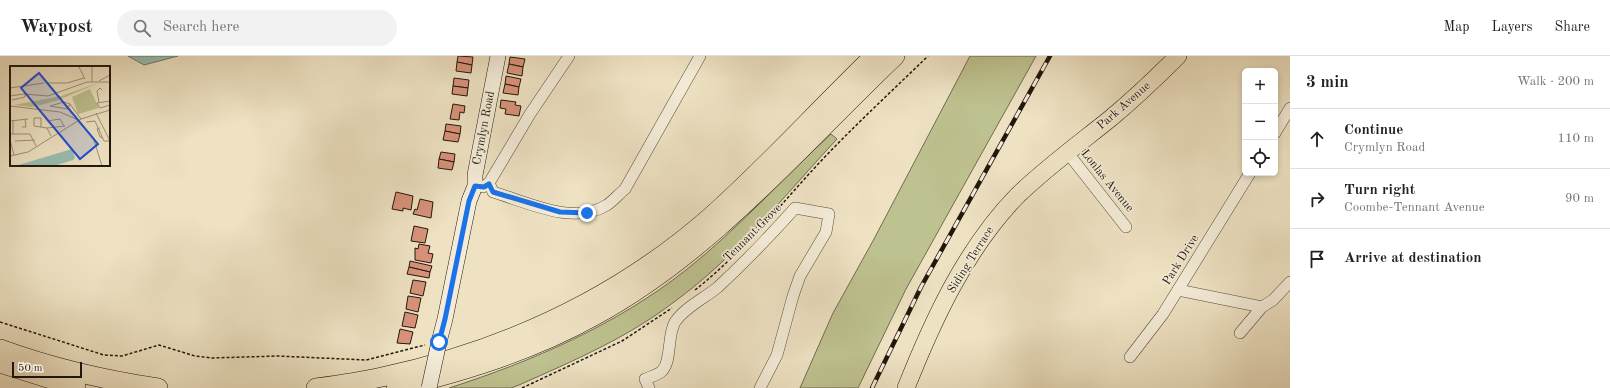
<!DOCTYPE html>
<html lang="en">
<head>
<meta charset="utf-8">
<style>
  :root { --surface:#fff; --page:#f2f2f2; --text:#222; --muted:#767676; --line:#e0e0e0 }
  body { margin:0; font-family:"Old Standard TT",serif; background:var(--page); color:var(--text) }
  .controls { position:absolute; right:12px; top:12px; display:grid; overflow:hidden; border-radius:6px; box-shadow:0 2px 6px #0003 }
  .controls button { width:36px; height:36px; display:grid; place-items:center; padding:0; border:0; border-bottom:1px solid var(--line); background:var(--surface); color:var(--text); font:20px sans-serif }
  .scale { position:absolute; left:12px; bottom:10px; width:70px; box-sizing:border-box; padding-left:4px; border:2px solid #22170c; border-top:0; font-size:11px; line-height:14px; white-space:nowrap; color:#22170c; -webkit-text-stroke:3px #f4ecd8; paint-order:stroke }
  .stop { position:absolute; width:12px; height:12px; margin:-9px; border:3px solid #1a73e8; border-radius:50%; background:#fff }
  .stop.end { background:#1a73e8; border-color:#fff; box-shadow:0 1px 4px #0008 }
  .list { margin:0; padding:0; list-style:none }
  h2 { display:flex; justify-content:space-between; align-items:center; height:52px; margin:0; padding:0 16px; font-size:17px }
  h2 small { font-size:13px; font-weight:400; color:var(--muted) }
  .list li { display:grid; grid-template-columns:26px 1fr auto; gap:12px; align-items:center; box-sizing:border-box; height:60px; padding:0 16px; border-top:1px solid var(--line) }
  .list b { display:block; font-size:15px; white-space:nowrap }
  .list p { margin:0; font-size:13px; white-space:nowrap; color:var(--muted) }
  .list em { font-size:13px; font-style:normal; color:var(--muted) }
  .icon { flex:none; width:22px; height:22px; fill:none; stroke:currentColor; stroke-width:2; stroke-linecap:round; stroke-linejoin:round }
  .map { position:relative; flex:none; width:1290px; height:332px; overflow:hidden }
  header { display:flex; align-items:center; gap:24px; box-sizing:border-box; height:56px; padding:0 20px; background:var(--surface); border-bottom:1px solid var(--line) }
  header strong { font-size:19px }
  nav { display:flex; gap:22px; margin-inline-start:auto; font-size:14px }
  .search { width:280px; height:36px; background:var(--page); display:flex; align-items:center; gap:10px; box-sizing:border-box; padding:0 14px; border-radius:22px; color:var(--muted); font-size:15px }
  main { display:flex }
  aside { flex:1; background:var(--surface) }
  .map>svg:first-child { display:block }
  .green { fill:#bec290; stroke:#706c4e }
  .water { fill:#99beb2; stroke:#697b70 }
  .building { fill:#d8927a; stroke:#22170c }
  .lines { fill:none; stroke-linecap:round; stroke-linejoin:round }
  .street-casing { stroke:#554a3a; stroke-width:12 }
  .secondary-casing { stroke:#22170c; stroke-width:16 }
  .primary-casing { stroke:#22170c; stroke-width:18 }
  .highway-casing { stroke:#22170c; stroke-width:20 }
  .path { stroke:#22170c; stroke-width:1.5; stroke-dasharray:3 2; stroke-linecap:butt }
  .street { stroke:#f4ecd8; stroke-width:11 }
  .secondary { stroke:#f4ecd8; stroke-width:15 }
  .primary { stroke:#eee2c3; stroke-width:17 }
  .highway { stroke:#eee2c3; stroke-width:19 }
  .rail-casing { stroke:#22170c; stroke-width:4.5 }
  .rail { stroke:#f4ecd8; stroke-width:3; stroke-dasharray:9; stroke-linecap:butt }
  .secondary-bridge-casing { stroke:#22170c; stroke-width:16; stroke-linecap:butt }
  .secondary-bridge { stroke:#f4ecd8; stroke-width:15 }
  .route { stroke:#1a73e8; stroke-width:5 }
  .labels { text-anchor:middle; dominant-baseline:central; stroke-width:3; stroke-linejoin:round; paint-order:stroke }
  .street-label { font-size:12px; fill:#22170c; stroke:#f4ecd8 }
  .inset-road { fill:none; stroke:#9c917a; stroke-width:1 }
  .view { fill:#1d4ed8; fill-opacity:0.15; stroke:#1d4ed8; stroke-width:2 }
  .inset-edge { fill:none; stroke:#22170c; stroke-width:2 }
</style>
</head>
<body>
<header>
<strong>Waypost</strong>
<div class="search"><svg class="icon" aria-label="search" viewBox="0 0 24 24"><circle cx="10" cy="10" r="6"/><path d="M15 15l6 6"/></svg>Search here</div>
<nav><a>Map</a><a>Layers</a><a>Share</a></nav>
</header>
<main>
<div class="map">
<svg width="1290" height="332" viewBox="0 0 1290 332">
  <rect width="100%" height="100%" fill="#eee2c3"/>
  <filter id="stains"><feTurbulence type="fractalNoise" baseFrequency=".005" numOctaves="4"/><feColorMatrix values="0 0 0 0 .2 0 0 0 0 .09 0 0 0 0 .02 0 0 0 .5 -.17"/></filter>
  <radialGradient id="worn" r=".72"><stop offset=".6" stop-color="#630" stop-opacity="0"/><stop offset="1" stop-color="#630" stop-opacity=".3"/></radialGradient>
  <!-- green -->
  <g class="green">
    <path d="M970,0H1036L906,233L858,332H800L833,257L874,183Z"/>
    <path d="M831,78L837,83C786,138 735,202 674,246C627,282 573,305 519,329L511,332H449C533,305 616,269 686,214C738,173 782,123 831,78Z"/>
  </g>
  <!-- water -->
  <path class="water" d="M128,0H178L144,9Z"/>
  <!-- building -->
  <g class="building">
    <path d="M458,0L473,1L472,9L457,6Z"/>
    <path d="M510,1L525,3L523,11L509,8Z"/>
    <path d="M457,6L472,9L471,17L456,15Z"/>
    <path d="M509,8L523,11L522,20L507,17Z"/>
    <path d="M506,20L521,23L519,31L505,28Z"/>
    <path d="M454,22L469,24L468,32L453,30Z"/>
    <path d="M505,28L519,31L518,39L503,37Z"/>
    <path d="M453,30L468,32L467,40L452,38Z"/>
    <path d="M501,44L516,46L515,49L521,50L519,60L505,58L506,53L500,52Z"/>
    <path d="M453,48L465,50L464,57L460,56L459,64L450,63Z"/>
    <path d="M446,68L461,70L460,78L445,75Z"/>
    <path d="M445,75L460,78L458,86L443,84Z"/>
    <path d="M441,96L455,98L454,106L439,103Z"/>
    <path d="M439,103L454,106L452,114L438,112Z"/>
    <path d="M396,136L413,140L411,154L403,152V155L392,153Z"/>
    <path d="M420,143L433,146L431,162L413,158L415,153L417,154Z"/>
    <path d="M414,170L428,173L425,187L411,185Z"/>
    <path d="M419,188L430,190L428,197L433,198L431,207L415,204V192L418,193Z"/>
    <path d="M410,205L432,210L430,216L409,211Z"/>
    <path d="M409,211L430,216L429,222L407,218Z"/>
    <path d="M413,224L426,226L423,240L410,237Z"/>
    <path d="M408,240L421,242L418,256L406,253Z"/>
    <path d="M405,256L418,259L415,272L402,270Z"/>
    <path d="M400,273L413,276L410,288L397,287Z"/>
  </g>
  <g class="lines">
    <defs>
      <g id="street">
        <path d="M1275,77L1290,52"/>
        <path d="M1067,96L1126,171"/>
        <path d="M489,127L493,136C527,146 573,170 607,149C613,145 619,138 625,133L700,0"/>
        <path d="M483,131L489,127L530,58L569,0"/>
        <path d="M1178,234L1262,251"/>
        <path d="M1240,277L1262,251L1273,244L1290,226"/>
        <path d="M1130,301L1163,258L1250,117"/>
        <path d="M649,332L645,323C650,321 658,319 662,315C672,305 667,279 675,266C685,251 705,242 718,231C745,206 770,180 795,152L829,158L826,176L800,220L793,240L777,299L760,332"/>
      </g>
      <path id="secondary" d="M439,286L445,263L469,145L475,130V119L498,0"/>
      <path id="primary" d="M906,332C933,264 966,192 1018,139C1047,111 1080,87 1111,62C1135,42 1157,21 1178,0"/>
      <g id="highway">
        <path d="M0,293C52,312 104,324 158,332"/>
        <path d="M0,307L76,331"/>
        <path d="M316,332C338,329 360,326 382,321C502,295 613,245 707,164C765,113 818,54 874,0"/>
        <path d="M396,332C465,315 531,295 594,260C712,196 799,91 895,0"/>
      </g>
    </defs>
    <!-- street casing -->
    <use href="#street" class="street-casing"/>
    <!-- secondary casing -->
    <use href="#secondary" class="secondary-casing"/>
    <!-- primary casing -->
    <use href="#primary" class="primary-casing"/>
    <!-- highway casing -->
    <use href="#highway" class="highway-casing"/>
    <!-- path -->
    <g class="path">
      <path d="M695,234C742,197 780,149 820,106C855,69 892,35 928,0"/>
      <path d="M0,266L104,299L122,300L159,289L195,300L212,302L277,300L366,304L425,289"/>
      <path d="M522,332L622,285L672,252"/>
    </g>
    <!-- street -->
    <use href="#street" class="street"/>
    <!-- secondary -->
    <use href="#secondary" class="secondary"/>
    <!-- primary -->
    <use href="#primary" class="primary"/>
    <!-- highway -->
    <use href="#highway" class="highway"/>
    <defs>
      <path id="rail" d="M872,332L921,231L1050,0"/>
    </defs>
    <!-- rail casing -->
    <use href="#rail" class="rail-casing"/>
    <!-- rail -->
    <use href="#rail" class="rail"/>
    <defs>
      <path id="secondary-bridge" d="M429,332L439,286"/>
    </defs>
    <!-- secondary-bridge casing -->
    <use href="#secondary-bridge" class="secondary-bridge-casing"/>
    <!-- secondary-bridge -->
    <use href="#secondary-bridge" class="secondary-bridge"/>
  </g>
  <g class="lines">
    <!-- route -->
    <path class="route" d="M439,286L445,263L469,145L475,130L484,131L489,128L493,136L560,156L587,157"/>
  </g>
  <g class="labels">
    <!-- street labels -->
    <g class="street-label">
      <text transform="translate(1124 50) rotate(-41)">Park Avenue</text>
      <text transform="translate(484 72) rotate(-79)">Crymlyn Road</text>
      <text transform="translate(1107 125) rotate(51)">Lonlas Avenue</text>
      <text transform="translate(753 177) rotate(-45)">Tennant Grove</text>
      <text transform="translate(971 204) rotate(-58)">Siding Terrace</text>
      <text transform="translate(1181 204) rotate(-58)">Park Drive</text>
    </g>
  </g>
  <!-- overview -->
  <g transform="translate(10 10)">
    <rect width="100" height="100" fill="#eee2c3"/>
    <path d="M91,16L46,35L22,41L4,39L51,30ZM80,23L89,42L68,48L62,31Z" fill="#bec290"/>
    <path d="M62,83L65,92L63,94L44,100H5Z" fill="#99beb2"/>
    <path class="inset-road" d="M69,1L75,13M89,15L100,9M82,16V0M38,17H57L74,12M0,22L34,17M0,30L14,28L38,30L77,16H100M2,34L15,31V28M100,35L87,37L90,42L100,39M54,36L60,38L58,43L40,40ZM89,36L87,25L90,22L92,24M60,38L71,53M0,40L50,46L66,53L83,71L92,100M86,47L100,75M0,55L18,53M37,55L50,53L54,60M76,56L85,55L94,75H100M12,61H16L15,53M31,61V52H24V60L37,62M90,62L87,63L90,71L93,72M0,68H20L26,80M3,68V55M41,70L37,62L55,60M0,74L4,89M5,75L25,74M0,90L18,86L71,53L100,44"/>
    <path class="view" d="M29,7L88,78L70,93L11,22Z"/>
    <rect width="100" height="100" class="inset-edge"/>
  </g>
  <rect width="100%" height="100%" filter="url(#stains)"/>
  <rect width="100%" height="100%" fill="url(#worn)"/>
</svg>
<div class="controls">
<button>+</button>
<button>−</button>
<button><svg class="icon" aria-label="locate" viewBox="0 0 24 24"><circle cx="12" cy="12" r="6"/><path d="M12 2v4M12 18v4M2 12h4M18 12h4"/></svg></button>
</div>
<div class="scale">50 m</div>
<div class="stop" style="left:439px;top:286px"></div>
<div class="stop end" style="left:587px;top:157px"></div>
</div>
<aside>
<h2>3 min<small>Walk · 200 m</small></h2>
<ul class="list">
<li><svg class="icon" aria-label="ahead" viewBox="0 0 24 24"><path d="M12 20V5M6 11l6-6 6 6"/></svg><div><b>Continue</b><p>Crymlyn Road</p></div><em>110 m</em></li>
<li><svg class="icon" aria-label="right" viewBox="0 0 24 24"><path d="M7 20v-9h11M14 6l5 5-5 5"/></svg><div><b>Turn right</b><p>Coombe-Tennant Avenue</p></div><em>90 m</em></li>
<li><svg class="icon" aria-label="arrive" viewBox="0 0 24 24"><path d="M6 21V4h12l-3 4 3 4H6"/></svg><div><b>Arrive at destination</b></div></li>
</ul>
</aside>
</main>
</body>
</html>
